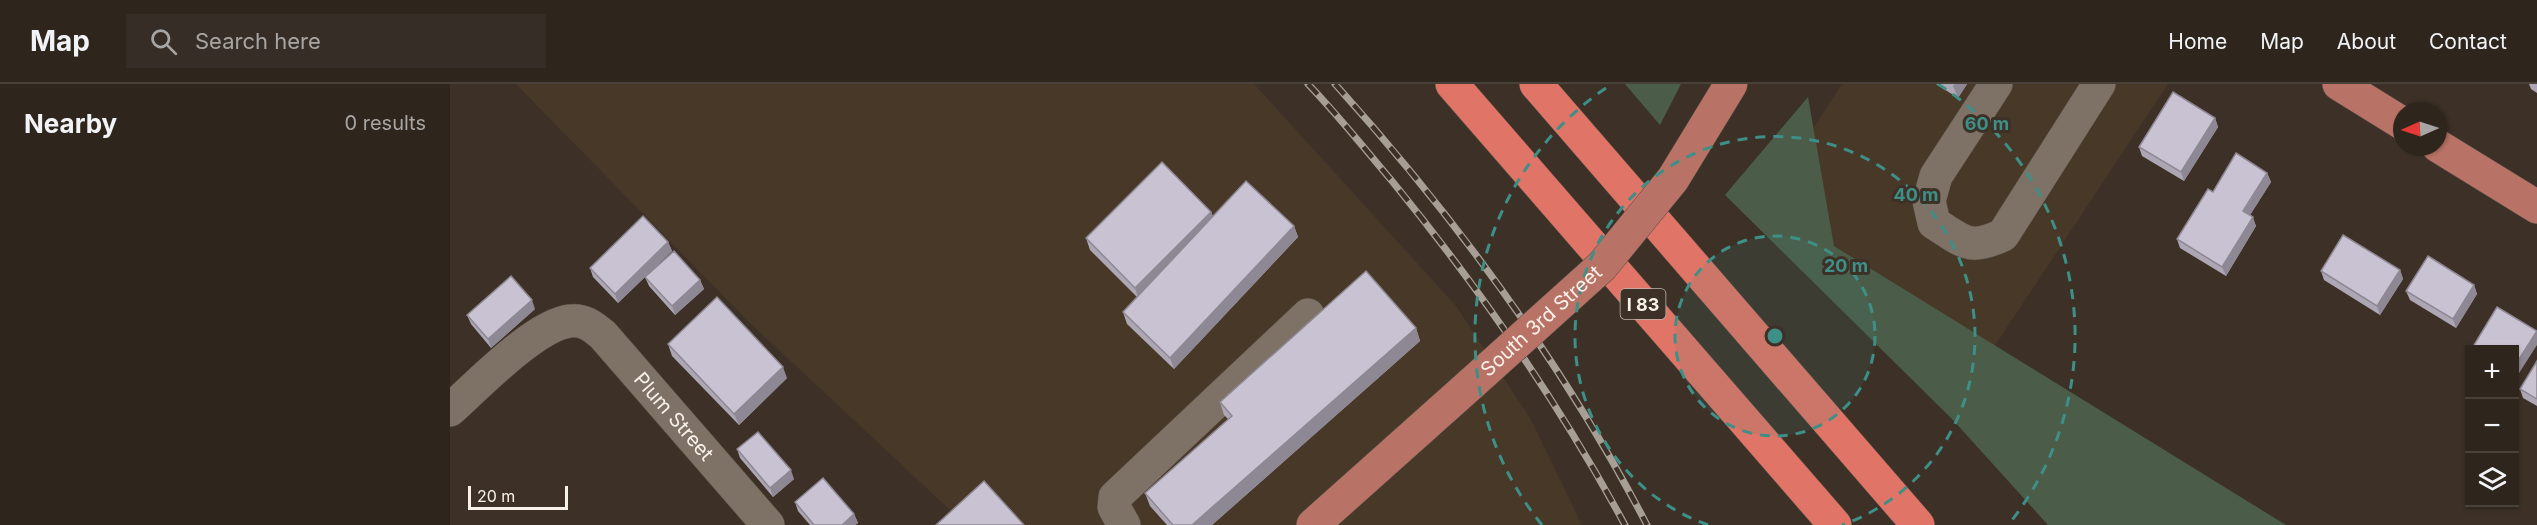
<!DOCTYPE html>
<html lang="en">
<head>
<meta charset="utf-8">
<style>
  :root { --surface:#2e251d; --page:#362d26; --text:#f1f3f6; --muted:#a7a5a4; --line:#49423b }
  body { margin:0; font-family:Inter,sans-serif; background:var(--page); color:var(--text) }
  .controls { position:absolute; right:18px; bottom:18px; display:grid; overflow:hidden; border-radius:0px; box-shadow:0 2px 4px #0004 }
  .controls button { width:54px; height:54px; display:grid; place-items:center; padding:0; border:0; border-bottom:2px solid var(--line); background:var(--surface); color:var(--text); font:30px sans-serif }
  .compass { position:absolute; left:1943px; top:18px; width:54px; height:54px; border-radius:50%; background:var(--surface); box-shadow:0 2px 4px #0004; rotate:267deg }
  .scale { position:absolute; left:18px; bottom:15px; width:100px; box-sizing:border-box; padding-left:6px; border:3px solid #f8f1ea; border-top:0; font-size:16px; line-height:21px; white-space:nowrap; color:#f8f1ea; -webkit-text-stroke:4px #3d3127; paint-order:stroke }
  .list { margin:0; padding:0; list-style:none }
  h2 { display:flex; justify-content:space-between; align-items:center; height:78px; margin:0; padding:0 24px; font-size:26px }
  h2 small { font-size:20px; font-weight:400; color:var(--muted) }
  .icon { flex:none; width:33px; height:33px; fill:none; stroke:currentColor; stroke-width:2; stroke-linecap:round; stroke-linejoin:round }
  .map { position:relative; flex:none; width:2087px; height:441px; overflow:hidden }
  header { display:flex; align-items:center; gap:36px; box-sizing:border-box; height:84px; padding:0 30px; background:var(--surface); border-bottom:2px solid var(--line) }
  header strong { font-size:28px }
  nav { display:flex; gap:33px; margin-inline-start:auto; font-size:21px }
  .search { width:420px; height:54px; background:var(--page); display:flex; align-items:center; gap:15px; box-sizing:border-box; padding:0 21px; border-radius:0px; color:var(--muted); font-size:22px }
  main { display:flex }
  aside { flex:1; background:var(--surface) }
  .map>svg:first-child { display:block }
  .built { fill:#483828 }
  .green { fill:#4b5c48 }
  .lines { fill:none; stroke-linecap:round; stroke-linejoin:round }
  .minor-casing { stroke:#564d44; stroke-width:34 }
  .major-casing { stroke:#564d44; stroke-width:34 }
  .highway-casing { stroke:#564d44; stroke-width:34 }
  .minor { stroke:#7e7165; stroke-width:33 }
  .major { stroke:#b97366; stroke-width:33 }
  .highway { stroke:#e07467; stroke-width:33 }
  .rail-casing { stroke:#a79e96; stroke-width:7 }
  .rail { stroke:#3d3127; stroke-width:4.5; stroke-dasharray:14; stroke-linecap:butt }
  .major-bridge-casing { stroke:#564d44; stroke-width:34; stroke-linecap:butt }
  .major-bridge { stroke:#b97366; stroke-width:33 }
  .wall { fill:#ada7b5 }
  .shaded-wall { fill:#8d8893 }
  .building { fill:#c9c2d2; stroke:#8d8893; stroke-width:1.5 }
  .ring { fill:none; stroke:#3e8f87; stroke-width:3; stroke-dasharray:10 8 }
  .labels { text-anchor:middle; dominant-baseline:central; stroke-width:6; stroke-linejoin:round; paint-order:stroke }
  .shield { fill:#3d3127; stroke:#c0b7b0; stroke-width:1.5 }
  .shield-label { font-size:18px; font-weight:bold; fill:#f8f1ea }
  .street-label { font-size:20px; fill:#f8f1ea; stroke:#3d3127 }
  .centre { fill:#3e8f87; stroke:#3d3127; stroke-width:3 }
  .ring-label { font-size:18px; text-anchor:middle; font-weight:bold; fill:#3e8f87; stroke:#3d3127; stroke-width:6; stroke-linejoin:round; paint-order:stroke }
</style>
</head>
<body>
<header>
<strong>Map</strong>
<div class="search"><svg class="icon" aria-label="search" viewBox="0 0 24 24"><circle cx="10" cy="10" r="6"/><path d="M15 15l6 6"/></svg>Search here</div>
<nav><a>Home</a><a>Map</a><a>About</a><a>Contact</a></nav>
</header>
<main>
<aside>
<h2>Nearby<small>0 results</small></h2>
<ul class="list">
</ul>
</aside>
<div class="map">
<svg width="2087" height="441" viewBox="0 0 2087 441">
  <rect width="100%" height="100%" fill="#3d3127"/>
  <!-- built -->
  <g class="built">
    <path d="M66,0H804L1006,222L1080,334L1132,441H516L298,237Z"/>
    <path d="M1392,0H1718L1544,263L1315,118Z"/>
  </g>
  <!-- green -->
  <g class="green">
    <path d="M1175,0H1231L1210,41Z"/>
    <path d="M1358,13L1384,162L1836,441H1598L1503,336L1275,111Z"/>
  </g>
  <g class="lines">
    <defs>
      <g id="minor">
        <path d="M1546,0L1486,92L1479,117L1484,139C1514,158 1519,167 1553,151L1649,0"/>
        <path id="s1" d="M0,326C27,302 85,241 120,237C134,235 143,243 153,251L318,441"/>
        <path d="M674,441L664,423L665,413L858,231"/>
      </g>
      <g id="major">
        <path d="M1889,0L1952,39"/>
        <path d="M1988,62L2087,123"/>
        <path d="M863,441L1022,299"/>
      </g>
      <g id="highway">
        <path d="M1002,0L1385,441"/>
        <path d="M1086,0L1468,441"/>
      </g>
    </defs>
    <!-- minor casing -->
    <use href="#minor" class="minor-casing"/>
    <!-- major casing -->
    <use href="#major" class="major-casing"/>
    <!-- highway casing -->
    <use href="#highway" class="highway-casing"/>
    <!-- minor -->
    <use href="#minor" class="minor"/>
    <!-- major -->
    <use href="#major" class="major"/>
    <!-- highway -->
    <use href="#highway" class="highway"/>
    <defs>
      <g id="rail">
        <path d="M858,0C888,31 914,64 942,97C1030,205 1109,319 1175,441"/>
        <path d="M885,0C1005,133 1114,281 1197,441"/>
      </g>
    </defs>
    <!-- rail casing -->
    <use href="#rail" class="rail-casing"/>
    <!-- rail -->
    <use href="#rail" class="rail"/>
    <defs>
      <g id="major-bridge">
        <path id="s2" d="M1022,299L1152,182L1223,95L1281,0"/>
      </g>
    </defs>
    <!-- major-bridge casing -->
    <use href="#major-bridge" class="major-bridge-casing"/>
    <!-- major-bridge -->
    <use href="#major-bridge" class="major-bridge"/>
  </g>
  <!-- wall -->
  <g class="wall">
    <path d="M1486,0H1517L1508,14Z"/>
    <path d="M2079,0H2087V9L2081,5Z"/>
    <path d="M1765,34L1768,43L1734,97L1692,72L1689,63Z"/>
    <path d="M1817,89L1821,98L1800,131L1806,142L1776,192L1730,164L1727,155Z"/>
    <path d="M761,128L763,132L844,142L848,153L724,285L677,240L673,228L687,213L640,166L636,154Z"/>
    <path d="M218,158L222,167L168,219L143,193L140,184Z"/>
    <path d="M1950,186L1953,195L1930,231L1874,196L1871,187Z"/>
    <path d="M195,193L250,196L254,205L225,231L199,202Z"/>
    <path d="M2024,201L2027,210L2006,244L1960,216L1956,207Z"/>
    <path d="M85,225L41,264L21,240L17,231Z"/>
    <path d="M966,244L970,257L762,441H717L700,422L695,409L778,335L774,331L770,318Z"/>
    <path d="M218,260L337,294L289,341L222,272Z"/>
    <path d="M2087,277V322L2073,314L2070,305Z"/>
    <path d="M287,365L344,395L323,413L290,374Z"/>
    <path d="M345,418L404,430L408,439L405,441H360L348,427Z"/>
  </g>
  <!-- shaded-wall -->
  <g class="shaded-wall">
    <path d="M1505,0H1517L1508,14L1503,2Z"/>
    <path d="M1765,34L1768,43L1734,97L1731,88Z"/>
    <path d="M1817,89L1821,98L1797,136L1793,127Z"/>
    <path d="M761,128L765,139L689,216L685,204Z"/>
    <path d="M1803,133L1806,142L1776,192L1772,183Z"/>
    <path d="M844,142L848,153L724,285L720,274Z"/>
    <path d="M218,158L222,167L168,219L165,210Z"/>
    <path d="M1950,186L1953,195L1930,231L1927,222Z"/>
    <path d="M250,196L254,205L225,231L222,222Z"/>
    <path d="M2024,201L2027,210L2006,244L2003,235Z"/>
    <path d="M82,216L85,225L41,264L38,255Z"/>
    <path d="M966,244L970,257L762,441H742Z"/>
    <path d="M2087,247V261L2064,297V283Z"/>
    <path d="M333,283L337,294L289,341L284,330Z"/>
    <path d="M341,386L344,395L323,413L320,404Z"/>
    <path d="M404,430L408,439L405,441H392Z"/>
  </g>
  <!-- building -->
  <g class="building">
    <path d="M1723,8L1765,34L1731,88L1689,63Z"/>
    <path d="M1786,69L1817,89L1793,127L1803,133L1772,183L1727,155L1758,105L1763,108Z"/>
    <path d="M712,78L761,128L685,204L636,154Z"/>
    <path d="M796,97L844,142L720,274L673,228Z"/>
    <path d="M193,132L218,158L165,210L140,184Z"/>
    <path d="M1893,151L1950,186L1927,222L1871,187Z"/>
    <path d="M224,167L250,196L222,222L195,193Z"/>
    <path d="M1978,172L2024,201L2003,235L1956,207Z"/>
    <path d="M916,187L966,244L742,441H723L695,409L782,332L770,318Z"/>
    <path d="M61,192L82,216L38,255L17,231Z"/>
    <path d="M267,213L333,283L284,330L218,260Z"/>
    <path d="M2047,223L2087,247L2064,283V266H2021Z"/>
    <path d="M2087,277V315L2070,305Z"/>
    <path d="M308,348L341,386L320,404L287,365Z"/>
    <path d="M373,394L404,430L392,441H364L345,418Z"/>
    <path d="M534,397L574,441H486Z"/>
  </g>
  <!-- distance rings -->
  <circle cx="1325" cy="252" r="100" fill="#3e8f87" fill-opacity=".12"/>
  <g class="ring">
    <circle cx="1325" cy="252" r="100"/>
    <path d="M1258 441A200 200 0 1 1 1392 441"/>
    <path d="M1092 441A300 300 0 0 1 1162 0M1488 0A300 300 0 0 1 1558 441"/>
  </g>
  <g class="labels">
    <!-- shield labels -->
    <rect class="shield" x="1170.5" y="205" width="45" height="30" rx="4.5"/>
    <g class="shield-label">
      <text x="1193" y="220">I 83</text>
    </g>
    <!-- street labels -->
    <g class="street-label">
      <text stroke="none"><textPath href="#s2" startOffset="93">South 3rd Street</textPath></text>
      <text stroke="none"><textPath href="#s1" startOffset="296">Plum Street</textPath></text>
    </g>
  </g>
  <circle cx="1325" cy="252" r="9" class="centre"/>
  <g class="ring-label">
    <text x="1537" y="46">60 m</text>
    <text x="1466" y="117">40 m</text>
    <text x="1396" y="188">20 m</text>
  </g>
</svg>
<div class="controls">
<button>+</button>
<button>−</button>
<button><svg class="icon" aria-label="layers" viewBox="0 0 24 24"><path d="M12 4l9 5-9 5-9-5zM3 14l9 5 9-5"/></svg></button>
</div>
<svg class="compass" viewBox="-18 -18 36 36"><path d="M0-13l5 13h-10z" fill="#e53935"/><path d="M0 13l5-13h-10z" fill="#a7a5a4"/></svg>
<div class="scale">20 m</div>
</div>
</main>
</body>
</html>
